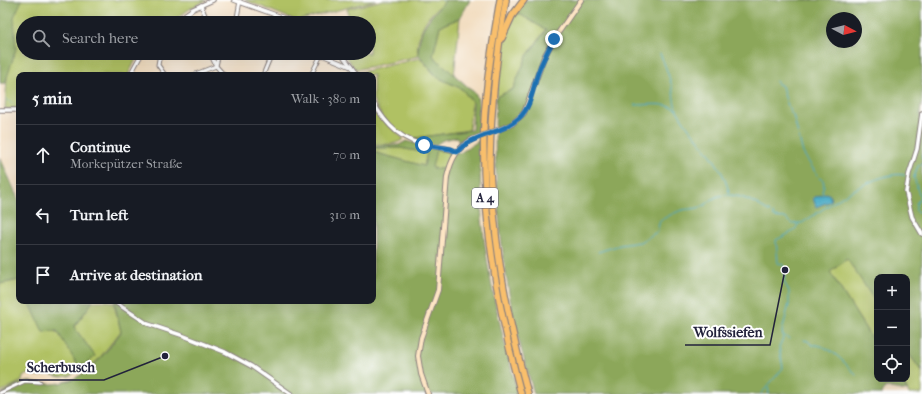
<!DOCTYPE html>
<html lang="en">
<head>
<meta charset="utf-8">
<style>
  :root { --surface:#171b24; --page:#242831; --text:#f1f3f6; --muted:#9ea1a6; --line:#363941 }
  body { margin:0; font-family:"IM FELL French Canon",serif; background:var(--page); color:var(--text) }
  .controls { position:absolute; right:12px; bottom:12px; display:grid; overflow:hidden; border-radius:8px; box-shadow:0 4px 16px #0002 }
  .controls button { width:36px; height:36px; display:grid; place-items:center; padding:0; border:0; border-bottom:1px solid var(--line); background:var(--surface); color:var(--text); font:20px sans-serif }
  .compass { position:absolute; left:826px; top:12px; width:36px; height:36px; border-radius:50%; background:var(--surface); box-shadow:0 4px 16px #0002; rotate:97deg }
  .stop { position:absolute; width:12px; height:12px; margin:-9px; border:3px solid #1f6fb2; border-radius:50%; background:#fff }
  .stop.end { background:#1f6fb2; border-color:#fff; box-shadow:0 1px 4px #0008 }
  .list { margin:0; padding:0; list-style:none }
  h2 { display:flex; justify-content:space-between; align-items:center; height:52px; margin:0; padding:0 16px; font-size:17px }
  h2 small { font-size:13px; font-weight:400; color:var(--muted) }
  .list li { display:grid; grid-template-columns:26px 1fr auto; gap:12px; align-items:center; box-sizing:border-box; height:60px; padding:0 16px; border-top:1px solid var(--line) }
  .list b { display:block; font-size:15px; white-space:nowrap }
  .list p { margin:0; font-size:13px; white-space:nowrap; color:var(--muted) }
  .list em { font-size:13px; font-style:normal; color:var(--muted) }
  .icon { flex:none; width:22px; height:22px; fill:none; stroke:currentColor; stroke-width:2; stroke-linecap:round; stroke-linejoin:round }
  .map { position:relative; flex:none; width:922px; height:394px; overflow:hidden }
  .search { position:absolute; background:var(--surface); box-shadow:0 4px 16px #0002; left:16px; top:16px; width:360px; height:44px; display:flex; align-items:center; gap:10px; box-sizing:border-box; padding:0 14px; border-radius:22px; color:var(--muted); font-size:15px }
  .panel { position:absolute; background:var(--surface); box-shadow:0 4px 16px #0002; left:16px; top:72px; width:360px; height:232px; border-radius:8px }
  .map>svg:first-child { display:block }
  .green { fill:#b0c164; stroke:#697250 }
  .forest { fill:#8ca75a; stroke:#57644a; fill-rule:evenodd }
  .water { fill:#44a8c3; stroke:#33657f }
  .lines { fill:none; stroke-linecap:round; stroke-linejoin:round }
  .stream { stroke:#44a8c3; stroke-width:1 }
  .minor-casing { stroke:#8a807e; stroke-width:5 }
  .tertiary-casing { stroke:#8a807e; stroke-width:5.5 }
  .secondary-casing { stroke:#8a807e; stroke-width:6 }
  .motorway-casing { stroke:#8a807e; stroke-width:8 }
  .minor { stroke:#fff; stroke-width:3 }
  .tertiary { stroke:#fff; stroke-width:3.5 }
  .secondary { stroke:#fde5c4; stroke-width:4 }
  .motorway { stroke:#f9bf6c; stroke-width:5.5 }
  .secondary-bridge-casing { stroke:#8a807e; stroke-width:6; stroke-linecap:butt }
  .secondary-bridge { stroke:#fde5c4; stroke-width:4 }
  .route { stroke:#1f6fb2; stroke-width:5 }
  .labels { text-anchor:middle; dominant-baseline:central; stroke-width:4; stroke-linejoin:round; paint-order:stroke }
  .shield { fill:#fff; stroke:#646476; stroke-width:1 }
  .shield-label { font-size:12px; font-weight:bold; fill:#22223b }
  .leader { fill:none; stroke:#22223b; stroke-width:1.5 }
  .callout-dot { fill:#22223b; stroke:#fff; stroke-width:1.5 }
  .callout-label { font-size:14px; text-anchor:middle; font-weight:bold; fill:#22223b; stroke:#fff; stroke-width:4; stroke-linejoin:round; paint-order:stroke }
</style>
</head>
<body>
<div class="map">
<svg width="922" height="394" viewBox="0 0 922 394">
  <rect width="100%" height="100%" fill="#fff"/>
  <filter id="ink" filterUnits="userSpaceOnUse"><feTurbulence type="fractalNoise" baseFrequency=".025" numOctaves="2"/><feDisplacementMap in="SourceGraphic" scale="8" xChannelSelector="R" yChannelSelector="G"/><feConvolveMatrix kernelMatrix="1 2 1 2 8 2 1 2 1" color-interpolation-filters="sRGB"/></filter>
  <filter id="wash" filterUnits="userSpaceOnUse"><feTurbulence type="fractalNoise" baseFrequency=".012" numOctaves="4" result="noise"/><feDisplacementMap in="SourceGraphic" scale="16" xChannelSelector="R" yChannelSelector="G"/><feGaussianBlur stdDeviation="0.9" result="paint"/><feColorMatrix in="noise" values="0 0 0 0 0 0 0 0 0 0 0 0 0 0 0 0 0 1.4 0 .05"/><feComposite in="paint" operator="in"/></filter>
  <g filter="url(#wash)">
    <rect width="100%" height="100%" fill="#f2ddc0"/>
    <!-- green -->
    <g class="green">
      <path d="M0,0H207L191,8L170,23H23V53H139L128,75H19V108L5,109L7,78Z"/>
      <path d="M245,0H376L297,21Z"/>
      <path d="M383,0H446C441,6 433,11 428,18C422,26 414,46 419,56L359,69L354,68L344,53H369V23H350L347,9Z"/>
      <path d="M516,12L546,29L527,56L513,89L496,97L503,40Z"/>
      <path d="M460,18L454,76L433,56L440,26Z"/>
      <path d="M420,58L437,77L462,89L472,102L469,130L415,138L423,143L408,138L395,130L384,120L373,100V75H359L357,73Z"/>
      <path d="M373,104L383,121L404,139C394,146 384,144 373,144Z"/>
      <path d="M373,148H400L427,153L424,166L373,152Z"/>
      <path d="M436,150L448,152L450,156L445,169L431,168Z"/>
      <path d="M848,258L877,304V347L830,272Z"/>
      <path d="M19,280V301H29L38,320L62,336L75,361L95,356L74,327L93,301H109L114,304L121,331L98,360L83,372L77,371L70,376L60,377L49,374L40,376L27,374L23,377L22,381L0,392V284Z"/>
      <path d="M907,351L922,372V394H909L902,379H907Z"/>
    </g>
    <!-- forest -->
    <g class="forest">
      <path d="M0,0H22L14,17L16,49L5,84L0,83Z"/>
      <path d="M446,0H470L460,18L440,26L433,56L476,94L479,104L480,133L459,143L457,137L443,140L435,145L423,143L415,138L472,130L473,103L462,89L437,77L418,54C420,25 428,20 446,0Z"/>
      <path d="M526,0H922V100L920,113L922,129V372L907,351V277H877V304L847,259L830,272L877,347V379H902L907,391L885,387L882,394H534C527,368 518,341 513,315C499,242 493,171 496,97L513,89L527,56L546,30L516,12ZM832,18H856V42H832Z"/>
      <path d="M480,140C480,166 480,192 482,219C487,278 503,337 518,394H1C8,390 18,383 26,382C34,381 43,384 51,384C84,383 103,356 121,332L114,301H373V152L424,166L427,153L400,148H373V146L399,145L406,141L460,153ZM436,150L448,152L450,156L445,169L432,168Z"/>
      <path d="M0,157L19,201V280L0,284Z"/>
      <path d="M29,301H93L74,327L95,356L88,363L78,366L59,334L57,331L43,332Z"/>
    </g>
    <!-- water -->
    <path class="water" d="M826,193L830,195L831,201L816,207L813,198Z"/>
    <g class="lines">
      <!-- stream -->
      <g class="stream">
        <path d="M442,0L443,1"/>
        <path d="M660,54C664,61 672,84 673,92C674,98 674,105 677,110C694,141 720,156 729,192"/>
        <path d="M776,81L777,83L782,86C784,95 787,104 791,113L793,115L803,153L817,175"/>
        <path d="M6,99L13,104"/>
        <path d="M635,105C648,105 664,102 676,109"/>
        <path d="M922,155V158"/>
        <path d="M914,177L920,198L916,204V211L922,213"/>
        <path d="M914,177L918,166L922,164"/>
        <path d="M819,178L823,180L824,185L822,191L823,194"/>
        <path d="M773,213L774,217L785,218L793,224L799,223"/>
        <path d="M598,252L620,245L640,242L657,232L660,220C666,218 671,214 677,212C684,208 693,210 701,207C707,205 711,199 716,197C736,190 755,203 770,212"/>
        <path d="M784,336L790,339"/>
        <path d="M804,340L808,341L812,345C828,343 846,364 856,375"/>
        <path d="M768,387L769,394"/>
        <path d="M761,394L783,368L779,347L783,338L782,331L789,304V291L784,282L785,270L783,265L778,263L776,240L794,231L799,223H802C827,207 877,169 905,175"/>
      </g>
    </g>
  </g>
  <g filter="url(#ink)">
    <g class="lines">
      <defs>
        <g id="minor">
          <path d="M201,5L208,23"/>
          <path d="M236,23L240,1"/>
          <path d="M210,53L216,66L224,75"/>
          <path d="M317,53L351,67"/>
          <path d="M165,75L158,65L159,59L165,53"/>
          <path d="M193,75L216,66L219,53"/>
          <path d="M263,75L272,53"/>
          <path d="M311,75L321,55"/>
          <path d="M0,393L25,381L40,382"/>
        </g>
        <g id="tertiary">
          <path d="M234,0L298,23"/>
          <path d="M173,23L193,9L213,0"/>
          <path d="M341,53L357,75"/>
          <path d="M130,75L142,53"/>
          <path d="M373,102C386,125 402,142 430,146C440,148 448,147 457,152"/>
          <path d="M0,110H19"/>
          <path d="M922,113L917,149L909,174L906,192L912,217L922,234"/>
          <path d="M113,301L148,324L184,336L225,352L251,366L291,394"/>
        </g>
        <g id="secondary">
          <path d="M500,129L512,124L524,113L544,57L554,39L581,0"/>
          <path d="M428,394L421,374L418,356L421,338L438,290L447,177C451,160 457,147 473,139"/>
        </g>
        <g id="motorway">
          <path d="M500,0C493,41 486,82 484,124C481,215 497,306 521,394"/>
          <path d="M506,0C497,52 491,104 490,157C489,177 492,196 494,215C499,276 512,335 528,394"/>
          <path d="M502,38L512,16L524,0"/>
        </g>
      </defs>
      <!-- minor casing -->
      <use href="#minor" class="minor-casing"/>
      <!-- tertiary casing -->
      <use href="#tertiary" class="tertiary-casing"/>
      <!-- secondary casing -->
      <use href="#secondary" class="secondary-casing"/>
      <!-- motorway casing -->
      <use href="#motorway" class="motorway-casing"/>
      <!-- minor -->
      <use href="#minor" class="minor"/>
      <!-- tertiary -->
      <use href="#tertiary" class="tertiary"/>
      <!-- secondary -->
      <use href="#secondary" class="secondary"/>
      <!-- motorway -->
      <use href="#motorway" class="motorway"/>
      <defs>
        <path id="secondary-bridge" d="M473,139L500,129"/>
      </defs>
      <!-- secondary-bridge casing -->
      <use href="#secondary-bridge" class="secondary-bridge-casing"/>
      <!-- secondary-bridge -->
      <use href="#secondary-bridge" class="secondary-bridge"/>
    </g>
  </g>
  <g class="lines" filter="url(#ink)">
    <!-- route -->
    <path class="route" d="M424,145L451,149L457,152C473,133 501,135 519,118C531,108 533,87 538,73C542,61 548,50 554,39"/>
  </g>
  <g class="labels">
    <!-- shield labels -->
    <rect class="shield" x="472" y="188" width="26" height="20" rx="3"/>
    <g class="shield-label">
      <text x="485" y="198">A 4</text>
    </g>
  </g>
  <!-- callouts -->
  <path class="leader" d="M785 270L770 345H685M165 356L104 380H19"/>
  <g class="callout-dot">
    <circle cx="785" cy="270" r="4"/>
    <circle cx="165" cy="356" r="4"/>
  </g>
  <g class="callout-label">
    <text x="728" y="337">Wolfssiefen</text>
    <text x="61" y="372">Scherbusch</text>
  </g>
</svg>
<div class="controls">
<button>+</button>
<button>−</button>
<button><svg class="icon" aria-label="locate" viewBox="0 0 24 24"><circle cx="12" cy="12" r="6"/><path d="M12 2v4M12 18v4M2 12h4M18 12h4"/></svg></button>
</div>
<svg class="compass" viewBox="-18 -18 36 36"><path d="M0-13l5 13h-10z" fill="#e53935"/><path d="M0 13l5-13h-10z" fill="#9ea1a6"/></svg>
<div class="stop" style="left:424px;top:145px"></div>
<div class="stop end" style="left:554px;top:39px"></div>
<div class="search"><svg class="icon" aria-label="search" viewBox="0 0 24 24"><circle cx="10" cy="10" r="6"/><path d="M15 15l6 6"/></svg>Search here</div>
<section class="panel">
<h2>5 min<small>Walk · 380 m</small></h2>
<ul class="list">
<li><svg class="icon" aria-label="ahead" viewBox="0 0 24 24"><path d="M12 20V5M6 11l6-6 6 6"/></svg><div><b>Continue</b><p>Morkepützer Straße</p></div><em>70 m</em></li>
<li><svg class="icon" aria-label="left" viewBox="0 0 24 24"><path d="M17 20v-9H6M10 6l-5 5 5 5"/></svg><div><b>Turn left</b></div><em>310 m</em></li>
<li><svg class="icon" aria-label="arrive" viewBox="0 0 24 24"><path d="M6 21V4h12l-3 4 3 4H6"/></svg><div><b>Arrive at destination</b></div></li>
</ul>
</section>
</div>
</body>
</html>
